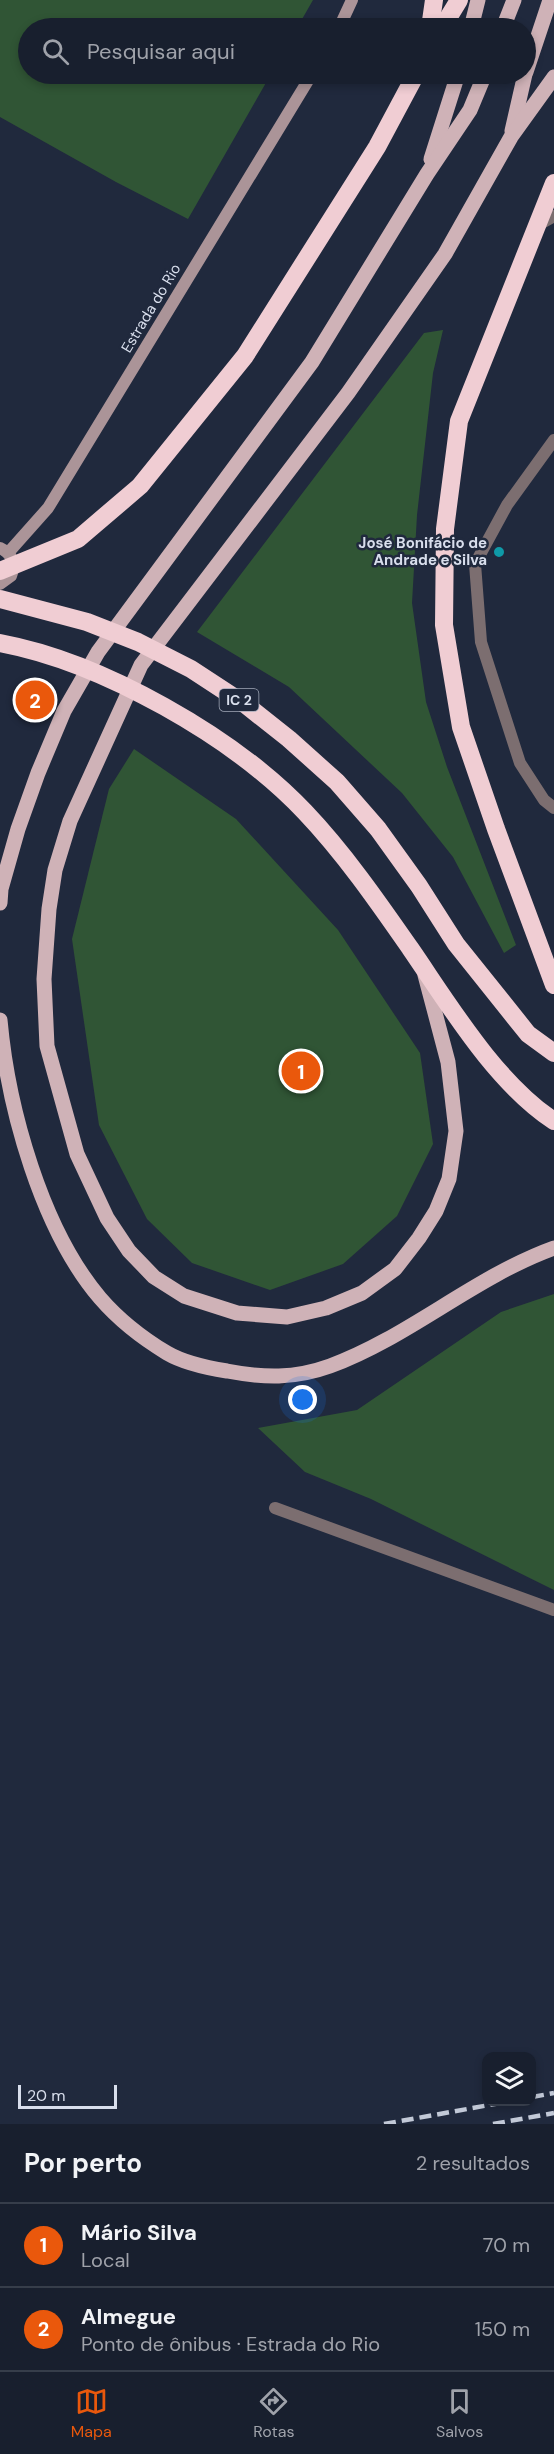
<!DOCTYPE html>
<html lang="pt">
<head>
<meta charset="utf-8">
<style>
  :root { --surface:#181f2e; --page:#252c3a; --text:#f1f3f6; --muted:#9fa2aa; --line:#363d4a; --accent:#ea580c }
  body { margin:0; font-family:"DM Sans",sans-serif; background:var(--page); color:var(--text) }
  .controls { position:absolute; right:18px; bottom:18px; display:grid; overflow:hidden; border-radius:12px; box-shadow:0 3px 9px #0003 }
  .controls button { width:54px; height:54px; display:grid; place-items:center; padding:0; border:0; border-bottom:2px solid var(--line); background:var(--surface); color:var(--text); font:30px sans-serif }
  .scale { position:absolute; left:18px; bottom:15px; width:99px; box-sizing:border-box; padding-left:6px; border:3px solid #d8deec; border-top:0; font-size:16px; line-height:21px; white-space:nowrap; color:#d8deec; -webkit-text-stroke:4px #20293d; paint-order:stroke }
  .you { position:absolute; left:303px; top:1400px; width:21px; height:21px; margin:-15px; border:4px solid #fff; border-radius:50%; background:#1a73e8; box-shadow:0 0 0 9px #1a73e833 }
  .badge { display:grid; place-items:center; width:39px; height:39px; border-radius:50%; background:var(--accent); color:#fff; font-size:20px; font-weight:700 }
  .pin { position:absolute; translate:-50% -50%; border:3px solid #fff; box-shadow:0 2px 6px #0006 }
  .list { margin:0; padding:0; list-style:none }
  h2 { display:flex; justify-content:space-between; align-items:center; height:78px; margin:0; padding:0 24px; font-size:26px }
  h2 small { font-size:20px; font-weight:400; color:var(--muted) }
  .list li { display:grid; grid-template-columns:39px 1fr auto; gap:18px; align-items:center; box-sizing:border-box; height:84px; padding:0 24px; border-top:2px solid var(--line) }
  .list b { display:block; font-size:22px; white-space:nowrap }
  .list p { margin:0; font-size:20px; white-space:nowrap; color:var(--muted) }
  .list em { font-size:20px; font-style:normal; color:var(--muted) }
  .icon { flex:none; width:33px; height:33px; fill:none; stroke:currentColor; stroke-width:2; stroke-linecap:round; stroke-linejoin:round }
  .map { position:relative; flex:none; width:554px; height:2124px; overflow:hidden }
  .search { position:absolute; background:var(--surface); box-shadow:0 3px 9px #0003; left:18px; right:18px; top:18px; height:66px; display:flex; align-items:center; gap:15px; box-sizing:border-box; padding:0 21px; border-radius:33px; color:var(--muted); font-size:22px }
  .sheet { height:246px; background:var(--surface) }
  nav { display:flex; justify-content:space-around; align-items:center; box-sizing:border-box; height:84px; border-top:2px solid var(--line); background:var(--surface); font-size:16px; color:var(--muted) }
  nav a { display:grid; justify-items:center; gap:3px }
  nav .on { color:var(--accent) }
  .map>svg:first-child { display:block }
  .green { fill:#305535 }
  .lines { fill:none; stroke-linecap:round; stroke-linejoin:round }
  .street { stroke:#7c6e70; stroke-width:12 }
  .secondary { stroke:#ab9498; stroke-width:12 }
  .primary { stroke:#cfb2b7; stroke-width:15 }
  .highway { stroke:#f0cdd3; stroke-width:18 }
  .rail { stroke:#c2c9d7; stroke-width:4.5; stroke-dasharray:12 6; stroke-linecap:butt }
  .culture-dot { fill:#0f9aa8; stroke:#20293d; stroke-width:2 }
  .labels { text-anchor:middle; dominant-baseline:central; stroke-width:5; stroke-linejoin:round; paint-order:stroke }
  .shield { fill:#20293d; stroke:#a1a8b8; stroke-width:1.5 }
  .shield-label { font-size:14px; font-weight:bold; fill:#d8deec }
  .street-label { font-size:15px; fill:#d8deec; stroke:#20293d }
  .poi-label { font-size:15px; font-weight:bold; fill:#d8deec; stroke:#20293d; text-anchor:end }
</style>
</head>
<body>
<div class="map">
<svg width="554" height="2124" viewBox="0 0 554 2124">
  <rect width="100%" height="100%" fill="#20293d"/>
  <!-- green -->
  <g class="green">
    <path d="M0,0H313L297,28H28V74H271L188,219L116,182L0,117Z"/>
    <path d="M443,330L433,373L417,515L412,603L426,702L447,767L516,945L504,953L453,857L402,793L289,687L197,632L424,333Z"/>
    <path d="M134,749L236,819L338,930L420,1053L433,1144L397,1216L343,1264L270,1290L192,1263L147,1219L99,1125L72,939L109,789Z"/>
    <path d="M554,1294V1590L371,1499L305,1472L258,1428L357,1410L501,1312Z"/>
  </g>
  <g class="lines">
    <!-- street -->
    <g class="street">
      <path d="M538,225L554,216"/>
      <path d="M554,440L507,505L475,564L481,642L520,763L544,800L554,808"/>
      <path d="M275,1508L554,1610"/>
    </g>
    <!-- secondary -->
    <g class="secondary">
      <path d="M339,28L352,0"/>
      <path d="M0,548C13,554 16,564 11,576L0,584"/>
      <path d="M8,553L48,508L312,74"/>
    </g>
    <!-- primary -->
    <g class="primary">
      <path d="M471,28L478,0"/>
      <path d="M503,28L514,0"/>
      <path d="M526,72L550,0"/>
      <path d="M512,131L525,74"/>
      <path d="M431,159L458,74"/>
      <path d="M0,903L1,889L18,829L38,773L64,711L98,652L312,362L427,174L470,110L485,74"/>
      <path d="M425,975L448,1062L456,1131L449,1179L436,1211L419,1238L395,1269L362,1293L326,1308L287,1317L237,1313L184,1296L154,1277L129,1251L107,1218L77,1154L47,1046L44,979L49,909L55,870L70,821L141,665L348,393L445,254L511,137L554,77"/>
      <path d="M0,1020C8,1109 42,1230 100,1298C119,1320 142,1338 167,1353C184,1363 208,1368 227,1371C264,1378 294,1379 330,1366C409,1337 474,1277 554,1248"/>
    </g>
    <!-- highway -->
    <g class="highway">
      <path d="M430,28L434,0"/>
      <path d="M442,28L459,0"/>
      <path d="M554,183L459,421L445,529L444,625L461,727L496,829L554,985"/>
      <path d="M0,571L78,539L140,486L245,356L377,147L416,74"/>
      <path d="M0,599L87,622L138,642L191,669L246,705L289,739L337,782L378,829L419,886L456,944L528,1034L554,1053"/>
      <path d="M0,643C102,662 234,737 305,812C344,853 378,902 410,948C450,1006 495,1082 554,1121"/>
    </g>
    <!-- rail -->
    <g class="rail">
      <path d="M532,2097L554,2093"/>
      <path d="M384,2124L506,2102"/>
      <path d="M493,2124L554,2113"/>
    </g>
  </g>
  <!-- markers -->
  <circle class="culture-dot" cx="499" cy="552" r="6"/>
  <g class="labels">
    <!-- shield labels -->
    <rect class="shield" x="219.5" y="689" width="39" height="22" rx="4.5"/>
    <g class="shield-label">
      <text x="239" y="700">IC 2</text>
    </g>
    <!-- street labels -->
    <g class="street-label">
      <text transform="translate(151 308) rotate(-59)">Estrada do Rio</text>
    </g>
    <!-- poi labels -->
    <g class="poi-label">
      <text x="487" y="543">José Bonifácio de<tspan x="487" dy="17">Andrade e Silva</tspan></text>
    </g>
  </g>
</svg>
<div class="controls">
<button><svg class="icon" aria-label="layers" viewBox="0 0 24 24"><path d="M12 4l9 5-9 5-9-5zM3 14l9 5 9-5"/></svg></button>
</div>
<div class="scale">20 m</div>
<div class="you"></div>
<div class="pin badge" style="left:301px;top:1071px">1</div>
<div class="pin badge" style="left:35px;top:700px">2</div>
<div class="search"><svg class="icon" aria-label="search" viewBox="0 0 24 24"><circle cx="10" cy="10" r="6"/><path d="M15 15l6 6"/></svg>Pesquisar aqui</div>
</div>
<section class="sheet">
<h2>Por perto<small>2 resultados</small></h2>
<ul class="list">
<li><span class="badge">1</span><div><b>Mário Silva</b><p>Local</p></div><em>70 m</em></li>
<li><span class="badge">2</span><div><b>Almegue</b><p>Ponto de ônibus · Estrada do Rio</p></div><em>150 m</em></li>
</ul>
</section>
<nav>
<a class="on"><svg class="icon" aria-label="map" viewBox="0 0 24 24"><path d="M3 6l6-2 6 2 6-2v14l-6 2-6-2-6 2zM9 4v14M15 6v14"/></svg>Mapa</a>
<a><svg class="icon" aria-label="directions" viewBox="0 0 24 24"><path d="M12 3l9 9-9 9-9-9zM9 14v-3h6M13 9l2 2-2 2"/></svg>Rotas</a>
<a><svg class="icon" aria-label="saved" viewBox="0 0 24 24"><path d="M7 4h10v16l-5-4-5 4z"/></svg>Salvos</a>
</nav>
</body>
</html>
